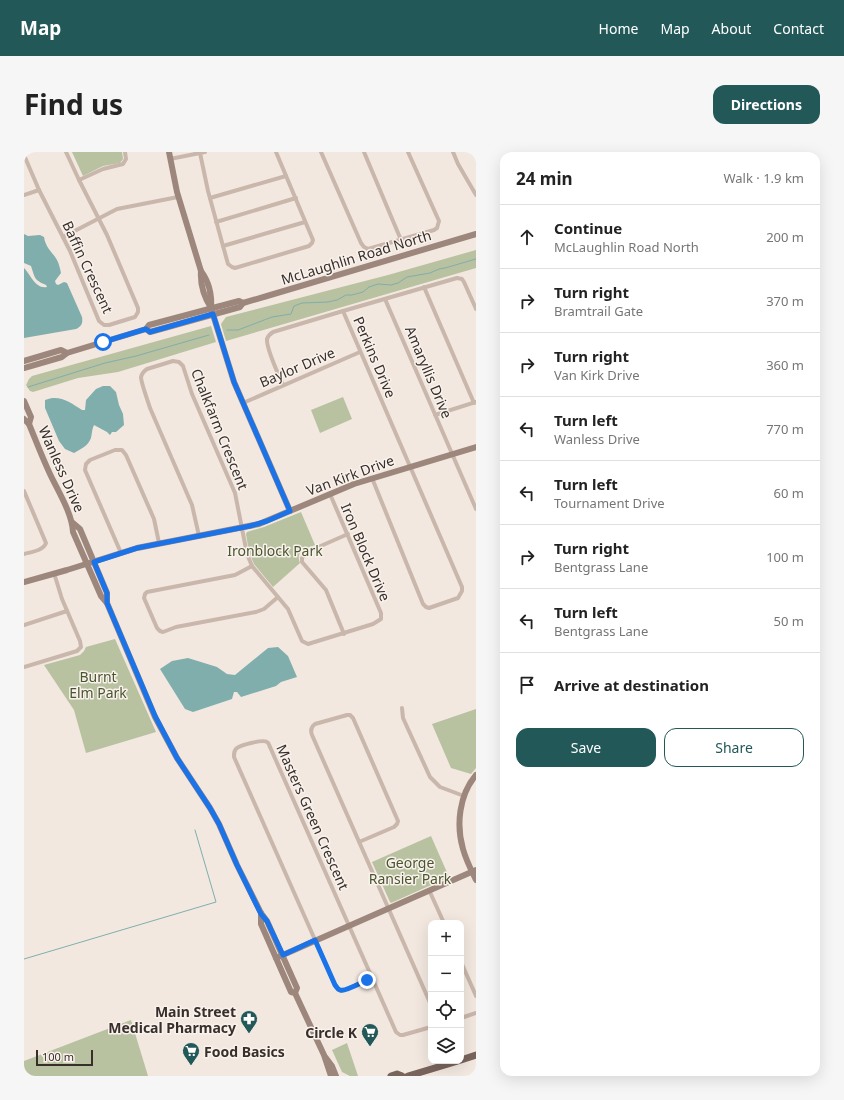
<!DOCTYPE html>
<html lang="en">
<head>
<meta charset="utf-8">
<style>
  :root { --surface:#fff; --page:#f6f6f6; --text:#222; --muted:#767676; --line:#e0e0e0; --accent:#225858 }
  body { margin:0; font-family:"Noto Sans",sans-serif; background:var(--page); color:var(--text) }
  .controls { position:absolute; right:12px; bottom:12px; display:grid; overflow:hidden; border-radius:8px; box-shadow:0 4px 16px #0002 }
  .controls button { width:36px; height:36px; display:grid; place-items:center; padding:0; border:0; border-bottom:1px solid var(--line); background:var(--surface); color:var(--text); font:20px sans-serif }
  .scale { position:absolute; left:12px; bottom:10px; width:57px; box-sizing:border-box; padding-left:4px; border:2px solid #382e2a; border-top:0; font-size:11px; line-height:14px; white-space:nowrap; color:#382e2a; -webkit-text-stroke:3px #f9f2ec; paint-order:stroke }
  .stop { position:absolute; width:12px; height:12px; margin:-9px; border:3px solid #1a73e8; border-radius:50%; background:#fff }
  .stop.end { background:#1a73e8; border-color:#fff; box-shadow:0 1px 4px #0008 }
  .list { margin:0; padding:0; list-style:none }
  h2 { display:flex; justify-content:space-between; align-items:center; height:52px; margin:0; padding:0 16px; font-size:17px }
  h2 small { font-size:13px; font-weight:400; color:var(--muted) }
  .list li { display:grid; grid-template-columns:26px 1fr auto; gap:12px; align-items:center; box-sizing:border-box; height:64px; padding:0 16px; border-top:1px solid var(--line) }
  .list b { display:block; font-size:15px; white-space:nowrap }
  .list p { margin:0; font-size:13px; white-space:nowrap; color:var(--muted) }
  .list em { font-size:13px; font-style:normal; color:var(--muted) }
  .actions { display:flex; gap:8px; padding:12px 16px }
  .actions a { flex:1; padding:9px 0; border:1px solid var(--accent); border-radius:12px; text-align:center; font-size:14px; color:var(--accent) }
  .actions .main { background:var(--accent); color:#fff }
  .icon { flex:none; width:22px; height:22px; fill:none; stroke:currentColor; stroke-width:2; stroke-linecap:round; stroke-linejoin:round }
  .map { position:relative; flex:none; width:452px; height:924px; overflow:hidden; border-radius:12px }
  header { display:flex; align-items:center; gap:24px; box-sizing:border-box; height:56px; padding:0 20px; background:var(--accent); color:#fff }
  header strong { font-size:19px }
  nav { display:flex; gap:22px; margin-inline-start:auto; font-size:14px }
  .intro { display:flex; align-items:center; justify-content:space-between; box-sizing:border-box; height:96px; padding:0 24px }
  h1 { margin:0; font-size:28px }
  .button { padding:10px 18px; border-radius:12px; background:var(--accent); color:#fff; font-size:14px; font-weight:700 }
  main { display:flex; gap:24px; padding:0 24px }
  aside { flex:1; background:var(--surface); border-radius:12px; box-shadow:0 4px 16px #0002 }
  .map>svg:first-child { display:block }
  .green { fill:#b8c1a0 }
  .water { fill:#80aead }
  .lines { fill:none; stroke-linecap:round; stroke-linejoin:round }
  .stream { stroke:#80aead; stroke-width:1 }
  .street { stroke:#cab7ac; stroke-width:4 }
  .secondary { stroke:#9d877d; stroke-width:6 }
  .primary { stroke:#79645c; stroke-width:7 }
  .route { stroke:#1a73e8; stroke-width:5 }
  .labels { text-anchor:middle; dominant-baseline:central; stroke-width:3; stroke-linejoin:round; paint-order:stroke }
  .street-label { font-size:14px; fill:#382e2a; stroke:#f9f2ec }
  .park-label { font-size:14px; fill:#4a552f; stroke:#f9f2ec }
  .poi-label { font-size:14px; font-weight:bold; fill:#382e2a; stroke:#f9f2ec; text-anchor:end }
</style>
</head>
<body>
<header>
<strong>Map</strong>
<nav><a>Home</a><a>Map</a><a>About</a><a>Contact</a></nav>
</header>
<div class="intro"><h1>Find us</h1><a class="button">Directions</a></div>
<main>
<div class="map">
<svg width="452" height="924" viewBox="0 0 452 924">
  <rect width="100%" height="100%" fill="#f2e8e0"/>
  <!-- green -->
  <g class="green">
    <path d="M48,0H98L99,7L96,11L79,14L59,24Z"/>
    <path d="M452,98V116L202,189L197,172L202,165L364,123Z"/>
    <path d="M187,174L192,190L94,220L54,226L9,240L6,239L2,233L5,227L8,224Z"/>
    <path d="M319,245L328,267L296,281L287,258Z"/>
    <path d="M277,360L291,393C282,397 271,399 276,411L249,435L230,412L225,400L222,382L223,380L240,375Z"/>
    <path d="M91,487L132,580L62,601L50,558L20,513L56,503L60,499L62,495Z"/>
    <path d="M452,557V616L447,622L427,616L408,572Z"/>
    <path d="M407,684L425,725L367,751L366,750L348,710Z"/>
    <path d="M107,868L124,924H0V909Z"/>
    <path d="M323,891L334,924H326L318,920L308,898Z"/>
  </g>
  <!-- water -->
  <g class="water">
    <path d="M0,82L4,84L16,83L20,85C22,97 28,99 33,108C35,112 36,116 37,121L31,129L32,132L34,133L40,130L43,131L58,165C59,171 58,174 52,177L0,186V116C7,123 11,137 23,135L22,133C10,128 11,126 7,114L0,111Z"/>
    <path d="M79,234H86L92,240L95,253L99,262L100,273L92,280H88L86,283L83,280L70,273C68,277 68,281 67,286C64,294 57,297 50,301L41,297L35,289L21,256V248C35,242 46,250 58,258H61L62,248L72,237Z"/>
    <path d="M254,495L264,504L273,525L257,530L252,534L217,545L213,540H210L208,547L169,560L161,557L136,517L148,509L164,506L193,515L203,522L211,523L244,496Z"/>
  </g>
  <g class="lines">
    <!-- stream -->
    <g class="stream">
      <path d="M203,178H214L248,165L267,162L270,154L278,151L304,150L313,148L322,143H328L339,140L345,135L354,132L367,133L374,131L383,125L406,121L415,117L421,116L452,107"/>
      <path d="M4,235L81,211L112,204L185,183"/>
      <path d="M0,807L192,750L171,678"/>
    </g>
    <!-- street -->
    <g class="street">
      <path d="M297,0L337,91L340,95L344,97L410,78L413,76L415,69L384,0"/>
      <path d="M340,0L377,88"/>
      <path d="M429,0L434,12L452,43"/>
      <path d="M176,1L184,39L199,94L204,112L208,115L211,116L285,94L288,91L289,88L252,0"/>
      <path d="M0,3L15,38L46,99L75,169L80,173H85L111,165L114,160V156L83,83L55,28L42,0"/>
      <path d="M146,7L181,0"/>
      <path d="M55,28L79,17L99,12L102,7L101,0"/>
      <path d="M0,43L15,38"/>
      <path d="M186,46L262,24"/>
      <path d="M192,70L272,46"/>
      <path d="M39,85L93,57L154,45"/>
      <path d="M199,94L281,70"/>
      <path d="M400,135L450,251"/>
      <path d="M361,147L452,357"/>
      <path d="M319,159L433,126L438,127L440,130L452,157"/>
      <path d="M259,233C255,224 242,196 243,187C244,184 246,182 249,180L319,159L438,435V439L434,446L405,456L402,455L399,452L348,326"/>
      <path d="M219,251L336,200"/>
      <path d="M411,263L452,250"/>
      <path d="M0,339L22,391C19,399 7,400 0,402"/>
      <path d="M175,384L168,353L126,256C124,249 117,231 117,225C118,221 120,219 123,217L149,209L155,210L159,214L168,242L211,341L223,402L228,414L264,457L278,489L284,492L349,472L357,467V461L306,342"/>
      <path d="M97,401L61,318L62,312L66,308L91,298H98L102,303L130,367L135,391"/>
      <path d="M228,414L211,423L123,440L121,442L120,446L133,476L136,479L139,480L152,475L232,460L240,457L254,445"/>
      <path d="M0,473L43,459"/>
      <path d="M320,482L302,438L278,410V406L283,400L324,382"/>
      <path d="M0,515L53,499L57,495L56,489L38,447L30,421"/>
      <path d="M378,556L379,566L406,625L416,635L440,644"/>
      <path d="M335,690L370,675L373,672L374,669L329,566L326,563H323L291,572C287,575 286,578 288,583L407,853"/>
      <path d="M405,738L420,771"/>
      <path d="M437,810L452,844"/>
      <path d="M348,826L318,839L315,838L311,833L210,605C210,601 210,598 213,596C217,593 239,587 243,590C245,591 245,593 246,595C288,690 330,785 372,880L376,883H379L407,875"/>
      <path d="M437,866L452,861"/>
    </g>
    <!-- secondary -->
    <g class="secondary">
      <path d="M145,0L153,40L177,119C176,133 180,145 187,156L210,230L266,359"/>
      <path d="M177,119C185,130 188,143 187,156"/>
      <path d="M122,177L126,180L216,155L219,151L243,144L452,82"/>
      <path d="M0,209L37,198L43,201"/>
      <path d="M0,216L38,205L43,201L122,177L125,173L215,149L219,151"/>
      <path d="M0,249L7,265L5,272"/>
      <path d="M0,267L5,272C12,289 18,305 26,322C34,339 48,361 49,380L77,444L83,451L131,565L153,606L186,656L195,672L213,713L237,761L243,769L273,836L271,841"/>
      <path d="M49,371L56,377L83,441V451"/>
      <path d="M0,430L43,418L113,396L235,372L330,332L452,295"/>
      <path d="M452,623C435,643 432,673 439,697C442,708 447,718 452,728"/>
      <path d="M237,761V772L267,840L271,841L300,903L307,924"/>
      <path d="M252,806L452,718"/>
      <path d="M302,906L308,914L312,924"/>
    </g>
    <!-- primary -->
    <g class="primary">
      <path d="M437,908L452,903"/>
      <path d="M367,924L373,922L378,924"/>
      <path d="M384,924L434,909"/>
    </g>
  </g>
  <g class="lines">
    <!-- route -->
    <path class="route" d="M79,190L122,177L126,180L189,162L210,230L266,359L243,369L226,374L113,396L70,410L83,441V451L131,564L153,606L186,656L195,672L213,713L237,762L243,769L259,803L291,788L311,833C313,835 313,837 316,838C321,840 338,830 343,828"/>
  </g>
  <!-- icons -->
  <defs>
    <symbol id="pharmacy-pin" viewBox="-11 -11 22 30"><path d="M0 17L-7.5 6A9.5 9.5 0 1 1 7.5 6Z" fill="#225858" stroke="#f9f2ec"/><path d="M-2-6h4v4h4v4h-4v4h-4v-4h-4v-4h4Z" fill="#fff"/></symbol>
    <symbol id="supermarket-pin" viewBox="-11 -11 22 30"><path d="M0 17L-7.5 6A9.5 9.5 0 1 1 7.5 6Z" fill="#225858" stroke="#f9f2ec"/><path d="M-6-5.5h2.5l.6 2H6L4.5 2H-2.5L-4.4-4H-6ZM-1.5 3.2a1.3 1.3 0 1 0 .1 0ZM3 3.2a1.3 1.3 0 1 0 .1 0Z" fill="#fff"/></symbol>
  </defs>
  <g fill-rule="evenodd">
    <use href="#pharmacy-pin" x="215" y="857" width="20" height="27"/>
    <use href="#supermarket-pin" x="336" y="870" width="20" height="27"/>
    <use href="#supermarket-pin" x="157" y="889" width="20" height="27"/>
  </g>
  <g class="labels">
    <!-- street labels -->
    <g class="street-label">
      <text transform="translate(332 105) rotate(-17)">McLaughlin Road North</text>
      <text transform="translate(64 115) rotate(65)">Baffin Crescent</text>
      <text transform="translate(351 205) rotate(67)">Perkins Drive</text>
      <text transform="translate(273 215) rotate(-23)">Baylor Drive</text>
      <text transform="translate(405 220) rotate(67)">Amaryllis Drive</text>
      <text transform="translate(196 277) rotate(68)">Chalkfarm Crescent</text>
      <text transform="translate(38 317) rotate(66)">Wanless Drive</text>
      <text transform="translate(326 323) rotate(-20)">Van Kirk Drive</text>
      <text transform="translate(342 400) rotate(67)">Iron Block Drive</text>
      <text transform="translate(289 665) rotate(66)">Masters Green Crescent</text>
    </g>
    <!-- park labels -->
    <g class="park-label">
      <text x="251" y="398">Ironblock Park</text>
      <text x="74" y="524">Burnt<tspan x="74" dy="16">Elm Park</tspan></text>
      <text x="386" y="710">George<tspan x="386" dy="16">Ransier Park</tspan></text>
    </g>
    <!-- poi labels -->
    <g class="poi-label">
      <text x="212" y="859">Main Street<tspan x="212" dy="16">Medical Pharmacy</tspan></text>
      <text x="333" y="880">Circle K</text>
      <text x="180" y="899" text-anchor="start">Food Basics</text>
    </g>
  </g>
</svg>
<div class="controls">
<button>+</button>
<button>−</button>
<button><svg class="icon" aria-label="locate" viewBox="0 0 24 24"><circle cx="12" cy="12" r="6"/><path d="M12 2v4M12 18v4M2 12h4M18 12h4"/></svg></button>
<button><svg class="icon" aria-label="layers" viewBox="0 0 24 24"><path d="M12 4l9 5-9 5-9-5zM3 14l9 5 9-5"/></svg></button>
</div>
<div class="scale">100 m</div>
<div class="stop" style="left:79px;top:190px"></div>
<div class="stop end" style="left:343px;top:828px"></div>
</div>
<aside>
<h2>24 min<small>Walk · 1.9 km</small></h2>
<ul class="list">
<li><svg class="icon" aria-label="ahead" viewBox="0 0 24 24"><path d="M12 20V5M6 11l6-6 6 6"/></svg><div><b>Continue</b><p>McLaughlin Road North</p></div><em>200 m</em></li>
<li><svg class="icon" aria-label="right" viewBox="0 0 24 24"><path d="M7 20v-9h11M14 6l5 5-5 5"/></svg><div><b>Turn right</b><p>Bramtrail Gate</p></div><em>370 m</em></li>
<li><svg class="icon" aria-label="right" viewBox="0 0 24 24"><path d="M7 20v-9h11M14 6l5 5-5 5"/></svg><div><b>Turn right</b><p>Van Kirk Drive</p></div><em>360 m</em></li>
<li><svg class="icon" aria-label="left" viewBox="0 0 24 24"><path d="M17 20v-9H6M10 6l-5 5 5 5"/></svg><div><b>Turn left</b><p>Wanless Drive</p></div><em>770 m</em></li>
<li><svg class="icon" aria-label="left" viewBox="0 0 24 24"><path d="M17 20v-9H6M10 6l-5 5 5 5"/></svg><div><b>Turn left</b><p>Tournament Drive</p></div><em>60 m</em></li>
<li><svg class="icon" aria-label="right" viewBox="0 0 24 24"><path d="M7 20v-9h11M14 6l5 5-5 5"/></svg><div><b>Turn right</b><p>Bentgrass Lane</p></div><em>100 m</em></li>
<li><svg class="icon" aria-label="left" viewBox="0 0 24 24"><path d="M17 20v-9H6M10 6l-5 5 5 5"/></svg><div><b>Turn left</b><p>Bentgrass Lane</p></div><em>50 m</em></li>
<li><svg class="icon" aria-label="arrive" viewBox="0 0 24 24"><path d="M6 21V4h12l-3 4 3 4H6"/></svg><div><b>Arrive at destination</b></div></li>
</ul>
<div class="actions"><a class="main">Save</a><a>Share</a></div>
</aside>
</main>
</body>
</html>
